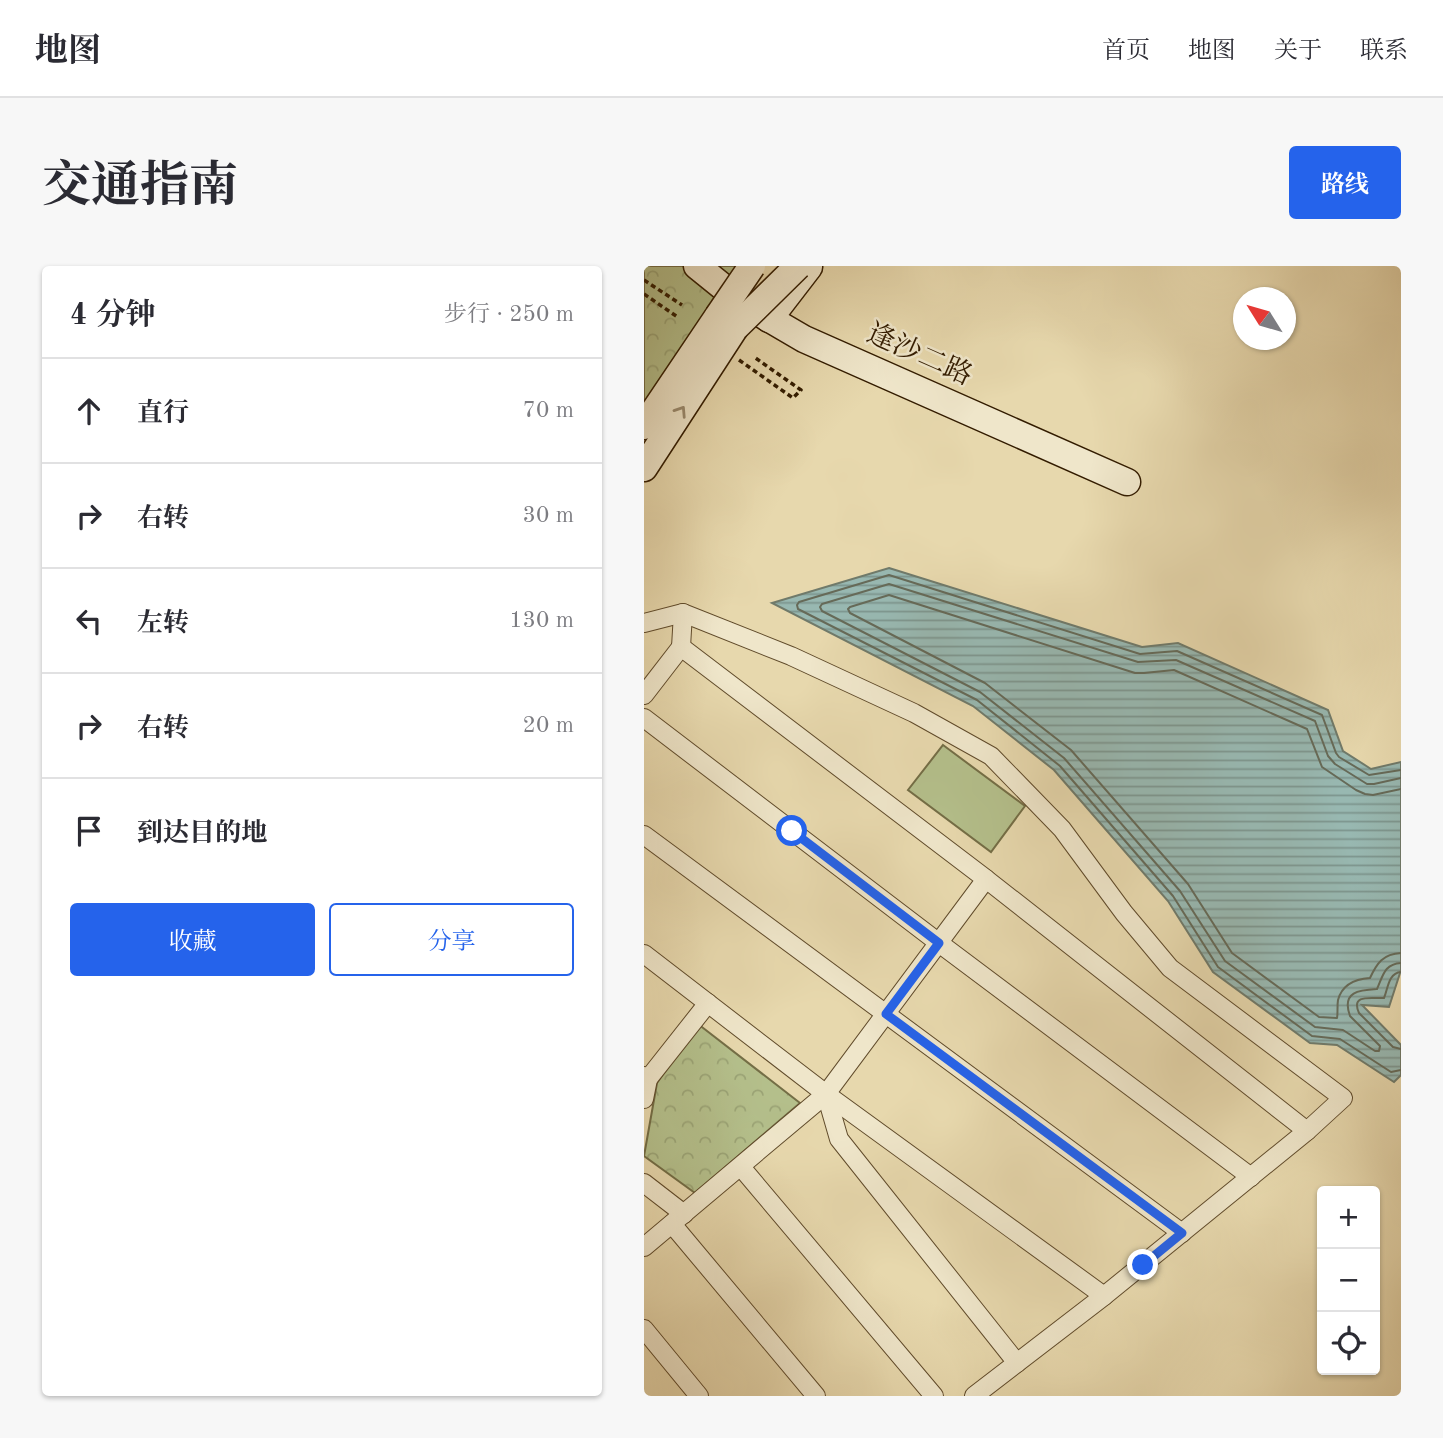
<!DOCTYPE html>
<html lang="zh">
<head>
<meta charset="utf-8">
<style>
  :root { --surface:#fff; --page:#f7f7f7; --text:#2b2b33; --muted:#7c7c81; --line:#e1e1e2; --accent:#2563eb }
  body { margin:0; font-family:"Old Standard TT","Noto Serif SC",serif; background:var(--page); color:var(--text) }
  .controls { position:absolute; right:21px; bottom:21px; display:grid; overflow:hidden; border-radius:7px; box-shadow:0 2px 5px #0004 }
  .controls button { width:63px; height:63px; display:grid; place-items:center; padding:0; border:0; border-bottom:2px solid var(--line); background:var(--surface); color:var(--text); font:35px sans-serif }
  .compass { position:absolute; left:589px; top:21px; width:63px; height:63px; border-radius:50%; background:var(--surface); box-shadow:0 2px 5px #0004; rotate:307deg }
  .stop { position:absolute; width:21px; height:21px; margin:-16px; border:5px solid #2563eb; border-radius:50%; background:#fff }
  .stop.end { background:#2563eb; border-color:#fff; box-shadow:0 2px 7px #0008 }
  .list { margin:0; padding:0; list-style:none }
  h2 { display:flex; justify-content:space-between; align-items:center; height:91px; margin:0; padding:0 28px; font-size:30px }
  h2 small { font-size:23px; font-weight:400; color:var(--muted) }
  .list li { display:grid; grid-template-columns:46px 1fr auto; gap:21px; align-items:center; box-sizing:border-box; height:105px; padding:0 28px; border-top:2px solid var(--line) }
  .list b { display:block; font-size:26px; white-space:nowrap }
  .list em { font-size:23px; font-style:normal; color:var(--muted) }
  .actions { display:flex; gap:14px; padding:21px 28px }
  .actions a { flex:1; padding:16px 0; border:2px solid var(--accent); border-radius:7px; text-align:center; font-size:24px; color:var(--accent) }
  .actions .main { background:var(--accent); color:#fff }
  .icon { flex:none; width:38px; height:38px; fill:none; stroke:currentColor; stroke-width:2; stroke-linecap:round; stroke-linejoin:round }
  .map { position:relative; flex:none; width:757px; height:1130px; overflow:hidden; border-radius:7px }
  header { display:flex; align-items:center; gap:42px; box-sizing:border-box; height:98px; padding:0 35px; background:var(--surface); border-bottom:2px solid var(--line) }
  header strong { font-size:33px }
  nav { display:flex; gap:38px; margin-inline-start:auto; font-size:24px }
  .intro { display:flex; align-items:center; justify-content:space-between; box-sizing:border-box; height:168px; padding:0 42px }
  h1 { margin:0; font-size:49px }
  .button { padding:18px 32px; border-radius:7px; background:var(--accent); color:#fff; font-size:24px; font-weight:700 }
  main { display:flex; gap:42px; padding:0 42px }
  aside { flex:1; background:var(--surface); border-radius:7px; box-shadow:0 2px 5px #0004 }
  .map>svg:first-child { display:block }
  .green { fill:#b4bf8b; stroke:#746e46; stroke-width:2 }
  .park { fill:url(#park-crowns); stroke:#746e46; stroke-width:2 }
  .water { fill:url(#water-rules); stroke:#707a6a; stroke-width:2 }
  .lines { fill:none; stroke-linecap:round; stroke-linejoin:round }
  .shore { stroke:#666a58; stroke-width:2 }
  .street-casing { stroke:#604b2b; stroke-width:20 }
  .secondary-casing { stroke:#331c00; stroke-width:29 }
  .path { stroke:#331c00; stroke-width:3.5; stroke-dasharray:5 3.5; stroke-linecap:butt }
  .street { stroke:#efe6ca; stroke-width:18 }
  .secondary { stroke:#efe6ca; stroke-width:26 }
  .secondary-bridge-casing { stroke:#331c00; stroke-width:29; stroke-linecap:butt }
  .secondary-bridge { stroke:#efe6ca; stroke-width:26 }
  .oneway { stroke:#9a8b6f }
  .route { stroke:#2563eb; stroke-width:9 }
  .labels { text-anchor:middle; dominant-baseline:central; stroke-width:5; stroke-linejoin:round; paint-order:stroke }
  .street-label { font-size:28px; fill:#331c00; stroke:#efe6ca }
</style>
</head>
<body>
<header>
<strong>地图</strong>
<nav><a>首页</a><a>地图</a><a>关于</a><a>联系</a></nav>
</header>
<div class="intro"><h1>交通指南</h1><a class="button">路线</a></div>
<main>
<aside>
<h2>4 分钟<small>步行 · 250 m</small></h2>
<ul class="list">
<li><svg class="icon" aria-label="ahead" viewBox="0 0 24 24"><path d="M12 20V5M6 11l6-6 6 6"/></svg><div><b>直行</b></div><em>70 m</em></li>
<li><svg class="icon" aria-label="right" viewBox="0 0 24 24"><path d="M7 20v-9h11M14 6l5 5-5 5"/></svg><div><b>右转</b></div><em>30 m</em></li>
<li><svg class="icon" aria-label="left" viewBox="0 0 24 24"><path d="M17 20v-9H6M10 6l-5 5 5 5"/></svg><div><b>左转</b></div><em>130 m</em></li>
<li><svg class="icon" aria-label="right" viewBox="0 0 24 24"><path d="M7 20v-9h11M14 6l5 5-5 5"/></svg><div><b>右转</b></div><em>20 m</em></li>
<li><svg class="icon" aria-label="arrive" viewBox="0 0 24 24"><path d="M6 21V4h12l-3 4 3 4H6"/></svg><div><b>到达目的地</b></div></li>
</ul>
<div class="actions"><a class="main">收藏</a><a>分享</a></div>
</aside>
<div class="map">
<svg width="757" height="1130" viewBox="0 0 757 1130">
  <defs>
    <pattern id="park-crowns" width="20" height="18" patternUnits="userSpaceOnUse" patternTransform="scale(1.75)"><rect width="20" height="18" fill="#b4bf8b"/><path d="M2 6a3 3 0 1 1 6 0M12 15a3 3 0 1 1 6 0" fill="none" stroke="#9ba476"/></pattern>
    <pattern id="water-rules" width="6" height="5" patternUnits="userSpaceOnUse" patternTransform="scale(1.75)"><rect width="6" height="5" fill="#98b8b1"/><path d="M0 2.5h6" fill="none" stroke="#7d958e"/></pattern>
  </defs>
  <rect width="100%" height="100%" fill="#e7d8ad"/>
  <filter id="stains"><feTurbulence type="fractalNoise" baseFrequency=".00286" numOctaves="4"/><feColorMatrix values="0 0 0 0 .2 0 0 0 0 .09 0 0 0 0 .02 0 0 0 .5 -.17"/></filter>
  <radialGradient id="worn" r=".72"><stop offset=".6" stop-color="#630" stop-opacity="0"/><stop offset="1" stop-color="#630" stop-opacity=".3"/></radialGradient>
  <!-- green -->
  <path class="green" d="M299,479L381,540L347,586L264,524Z"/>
  <!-- park -->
  <g class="park">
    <path d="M0,0H106L0,160Z"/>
    <path d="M54,758L156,837L51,927L0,890L13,817Z"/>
  </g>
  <!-- water -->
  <path class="water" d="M245,302L498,381L534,377L684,444L699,485L727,503L757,496V704L745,741L718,739L757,779V809L750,816L693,779L666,777L569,706L524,635L410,504L329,440L128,337Z"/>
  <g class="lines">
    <!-- shore -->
    <g class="shore">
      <path d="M757,504L725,509L695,491L692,487L678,449L533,385L496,388L245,309L155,336L153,339L154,343L333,434L416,500L529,630L574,701L668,770L696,773L747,806L757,804"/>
      <path d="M757,512L730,518H723L691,498L684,490L671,455L532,394L494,396L245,318L178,338L176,341L178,345L336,426L420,492L536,625L581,695L671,761L699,764L731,785H735L736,780L706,750C697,725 716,724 733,723C739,710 740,698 757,697"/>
      <path d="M757,523L729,529L721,528L712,524L678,501L663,463L530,404L500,407H491L245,329L206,341L204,343L206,347L341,417L427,484L544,618L588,687L675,751L693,752C694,747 693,740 694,734C698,719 711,713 726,712C733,697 739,688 757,687"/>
      <path d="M757,706C744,707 744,723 740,732C729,733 706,727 715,747L749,781L757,783"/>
    </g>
    <defs>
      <g id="street">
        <path d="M0,357L39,347L147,390L270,447L347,490L418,563L480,647L526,702L699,832L663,865"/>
        <path d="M37,381L39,347"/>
        <path d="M0,429L37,381L342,613L182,828L0,981"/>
        <path d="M0,452L295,677L607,911"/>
        <path d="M0,569L538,967"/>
        <path d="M342,613L663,865L460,1030"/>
        <path d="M0,688L182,828L460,1030L330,1130"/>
        <path d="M0,810L4,813L64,737"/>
        <path d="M182,828L195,873L373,1097"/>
        <path d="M0,833L4,813"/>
        <path d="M97,901L290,1130"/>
        <path d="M0,917L40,948"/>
        <path d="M28,958L172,1130"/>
        <path d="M0,1063L55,1130"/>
      </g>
      <g id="secondary">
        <path d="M53,0L100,38L160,73L483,216"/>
        <path d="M125,53L165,1"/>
        <path d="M0,160L74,50"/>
        <path d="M0,202L91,62"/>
      </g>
    </defs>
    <!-- street casing -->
    <use href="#street" class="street-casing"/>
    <!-- secondary casing -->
    <use href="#secondary" class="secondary-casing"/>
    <!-- path -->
    <g class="path">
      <path d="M0,14L38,39"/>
      <path d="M0,28L35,52"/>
      <path d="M95,94L149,132L157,124L110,91"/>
    </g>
    <!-- street -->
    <use href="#street" class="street"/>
    <!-- secondary -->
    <use href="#secondary" class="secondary"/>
    <defs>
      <g id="secondary-bridge">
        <path d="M74,50L108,0"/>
        <path d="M91,62L154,0"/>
      </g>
    </defs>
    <!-- secondary-bridge casing -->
    <use href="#secondary-bridge" class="secondary-bridge-casing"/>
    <!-- secondary-bridge -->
    <use href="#secondary-bridge" class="secondary-bridge"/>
  </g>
  <!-- one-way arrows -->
  <defs><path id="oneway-chevron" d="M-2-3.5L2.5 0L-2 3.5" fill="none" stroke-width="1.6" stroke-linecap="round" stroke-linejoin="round" transform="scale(1.75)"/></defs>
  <use class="oneway" href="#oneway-chevron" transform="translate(37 145) rotate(-57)"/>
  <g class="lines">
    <!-- route -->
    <path class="route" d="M148,565L295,677L242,748L538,967L499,999"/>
  </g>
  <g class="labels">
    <!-- street labels -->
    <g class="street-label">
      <text transform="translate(275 90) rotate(24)">逢沙二路</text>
    </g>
  </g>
  <rect width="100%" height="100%" filter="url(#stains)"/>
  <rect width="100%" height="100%" fill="url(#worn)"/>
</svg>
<div class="controls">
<button>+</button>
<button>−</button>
<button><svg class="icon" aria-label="locate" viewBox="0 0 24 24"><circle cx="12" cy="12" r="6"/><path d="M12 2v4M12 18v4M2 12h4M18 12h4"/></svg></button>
</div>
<svg class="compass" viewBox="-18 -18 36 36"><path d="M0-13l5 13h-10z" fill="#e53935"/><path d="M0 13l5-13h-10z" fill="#7c7c81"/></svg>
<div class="stop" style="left:148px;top:565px"></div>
<div class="stop end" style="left:499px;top:999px"></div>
</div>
</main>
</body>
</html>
